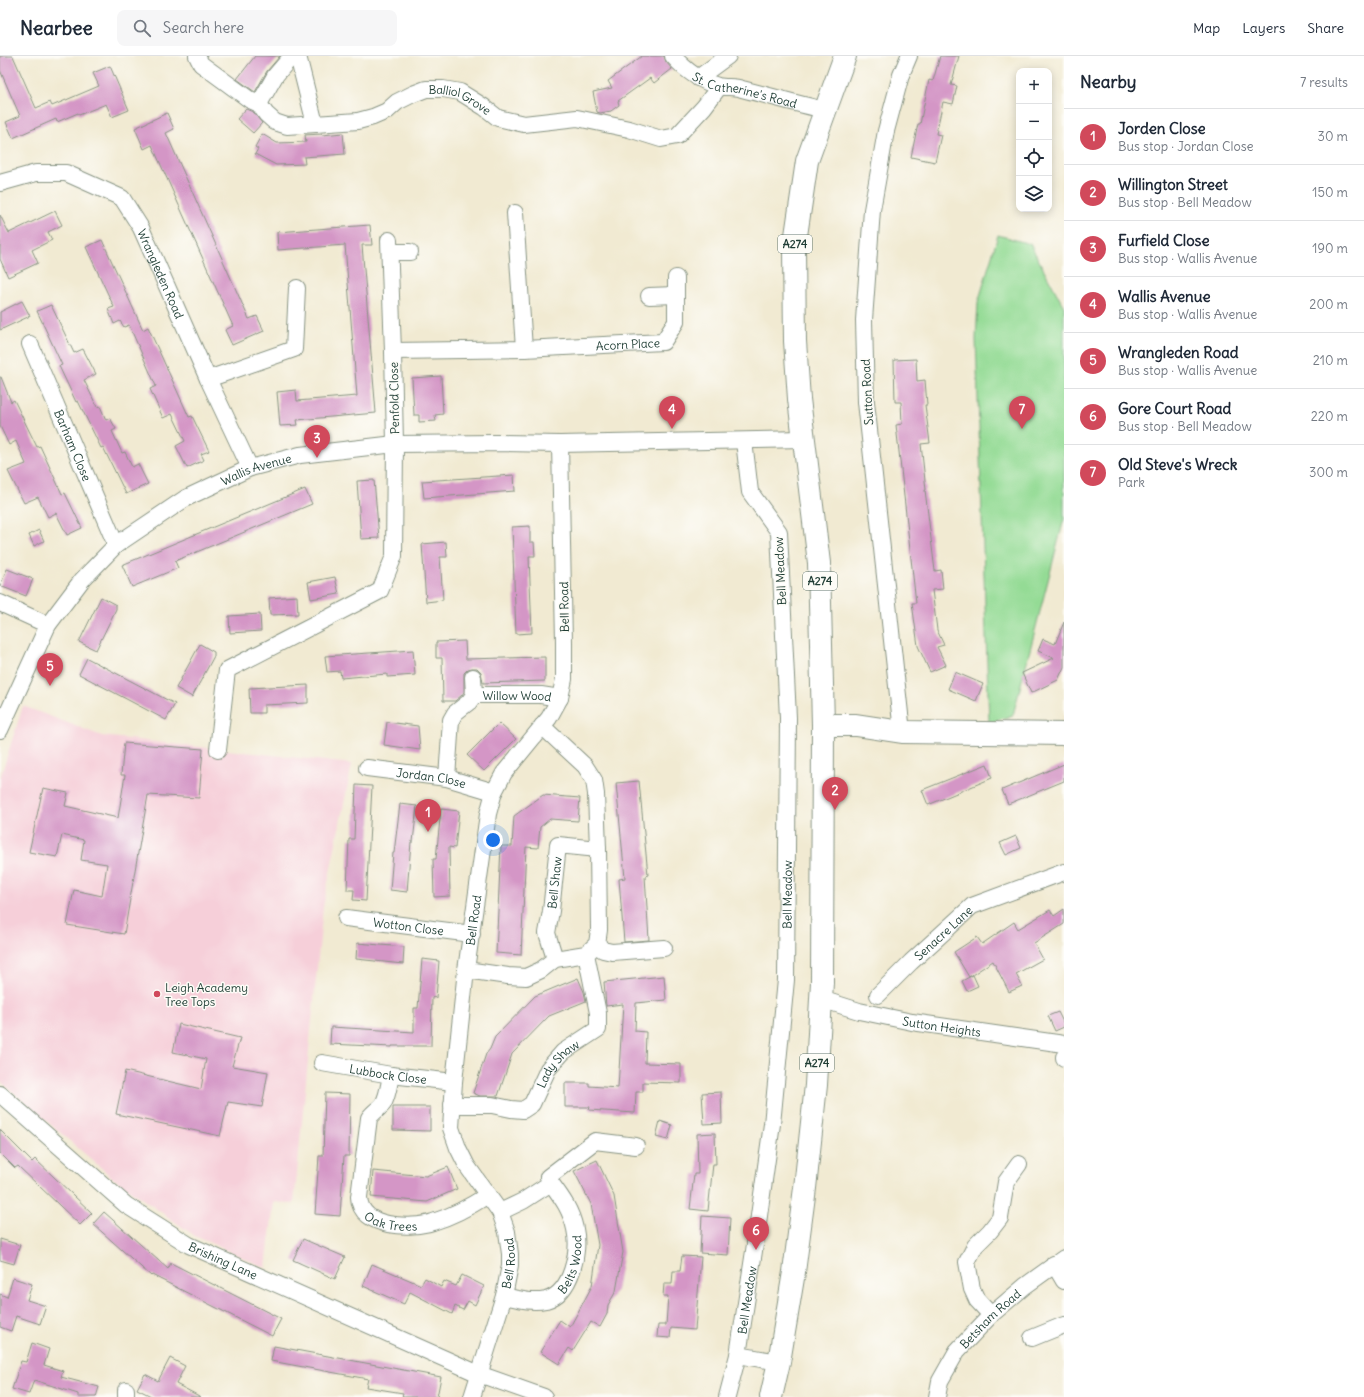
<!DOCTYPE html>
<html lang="en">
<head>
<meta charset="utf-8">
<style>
  :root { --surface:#fff; --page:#f6f6f7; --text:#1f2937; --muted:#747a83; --line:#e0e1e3; --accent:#d1495b }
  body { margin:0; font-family:Delius,sans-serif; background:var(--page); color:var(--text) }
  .controls { position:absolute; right:12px; top:12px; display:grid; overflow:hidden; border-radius:8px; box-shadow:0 2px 10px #0003 }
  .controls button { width:36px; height:36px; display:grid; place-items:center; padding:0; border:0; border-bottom:1px solid var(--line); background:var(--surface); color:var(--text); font:20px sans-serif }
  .you { position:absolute; left:493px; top:784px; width:14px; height:14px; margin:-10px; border:3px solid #fff; border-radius:50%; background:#1a73e8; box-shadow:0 0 0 6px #1a73e833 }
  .badge { display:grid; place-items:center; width:26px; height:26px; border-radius:50%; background:var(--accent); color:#fff; font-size:13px; font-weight:700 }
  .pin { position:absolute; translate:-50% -33px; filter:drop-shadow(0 1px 2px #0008) }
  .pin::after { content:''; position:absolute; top:21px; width:14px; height:12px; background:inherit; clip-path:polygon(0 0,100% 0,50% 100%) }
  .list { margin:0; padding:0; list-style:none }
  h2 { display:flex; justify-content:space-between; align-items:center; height:52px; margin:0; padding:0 16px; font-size:17px }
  h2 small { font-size:13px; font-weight:400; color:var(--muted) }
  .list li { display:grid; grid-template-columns:26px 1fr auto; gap:12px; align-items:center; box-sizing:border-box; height:56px; padding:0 16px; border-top:1px solid var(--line) }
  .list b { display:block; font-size:15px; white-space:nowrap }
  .list p { margin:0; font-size:13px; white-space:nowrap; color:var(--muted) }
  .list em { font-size:13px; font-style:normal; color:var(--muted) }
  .icon { flex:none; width:22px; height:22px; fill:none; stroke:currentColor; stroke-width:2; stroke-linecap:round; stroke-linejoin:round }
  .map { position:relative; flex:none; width:1064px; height:1341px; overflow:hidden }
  header { display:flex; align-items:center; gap:24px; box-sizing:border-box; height:56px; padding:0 20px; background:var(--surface); border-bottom:1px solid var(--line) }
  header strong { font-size:19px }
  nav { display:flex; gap:22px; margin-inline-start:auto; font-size:14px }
  .search { width:280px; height:36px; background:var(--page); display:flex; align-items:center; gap:10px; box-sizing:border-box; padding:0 14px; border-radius:8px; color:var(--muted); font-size:15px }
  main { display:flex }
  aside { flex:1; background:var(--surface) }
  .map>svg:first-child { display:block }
  .built { fill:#f6cfd9 }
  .green { fill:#94db95; stroke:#5a8c64 }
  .building { fill:#d496c6 }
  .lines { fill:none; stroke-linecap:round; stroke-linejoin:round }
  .street-casing { stroke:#889483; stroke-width:18 }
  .secondary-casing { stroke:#889483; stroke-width:24 }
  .primary-casing { stroke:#889483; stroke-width:24 }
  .street { stroke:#fff; stroke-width:16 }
  .secondary { stroke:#fff; stroke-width:22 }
  .primary { stroke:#fff; stroke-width:22 }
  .poi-dot { fill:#d1495b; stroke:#fdfcf7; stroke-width:1.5 }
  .labels { text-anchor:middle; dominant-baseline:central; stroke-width:3; stroke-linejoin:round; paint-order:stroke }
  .shield { fill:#fdfcf7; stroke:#62766e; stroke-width:1 }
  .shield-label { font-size:11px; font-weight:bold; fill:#1f3d34 }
  .street-label { font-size:12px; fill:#1f3d34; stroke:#fdfcf7 }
  .poi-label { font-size:12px; fill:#1f3d34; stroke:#fdfcf7; text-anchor:start }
</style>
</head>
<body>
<header>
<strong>Nearbee</strong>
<div class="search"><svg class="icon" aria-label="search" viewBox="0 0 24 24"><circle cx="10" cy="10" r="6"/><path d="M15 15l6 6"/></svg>Search here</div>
<nav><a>Map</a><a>Layers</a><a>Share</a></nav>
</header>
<main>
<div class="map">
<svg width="1064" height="1341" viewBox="0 0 1064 1341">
  <rect width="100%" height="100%" fill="#fdfcf7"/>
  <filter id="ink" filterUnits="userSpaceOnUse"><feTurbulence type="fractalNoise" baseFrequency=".025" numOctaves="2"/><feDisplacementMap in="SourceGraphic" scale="8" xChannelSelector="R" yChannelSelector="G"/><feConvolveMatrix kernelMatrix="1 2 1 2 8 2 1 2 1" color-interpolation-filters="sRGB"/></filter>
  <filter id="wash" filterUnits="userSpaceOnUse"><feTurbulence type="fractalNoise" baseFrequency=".012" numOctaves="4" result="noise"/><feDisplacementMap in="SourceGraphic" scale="16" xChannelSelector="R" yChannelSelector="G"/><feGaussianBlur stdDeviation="0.9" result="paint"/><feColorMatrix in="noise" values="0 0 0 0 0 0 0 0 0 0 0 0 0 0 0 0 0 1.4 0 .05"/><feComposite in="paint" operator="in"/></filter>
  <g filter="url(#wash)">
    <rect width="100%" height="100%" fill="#f1ead2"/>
    <!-- built -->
    <path class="built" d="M23,650L102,680L352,708L323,851L294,1148L274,1146L266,1212L195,1180L114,1123L0,1025V722Z"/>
    <!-- green -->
    <path class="green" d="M998,179L1030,188L1064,251V463L1013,659L989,667L976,283L978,247Z"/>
    <g id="blocks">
      <!-- building -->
      <g class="building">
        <path d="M0,0H13L36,52L50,46L52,50L99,30L93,17L110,10L129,54L112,61L106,48L79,59L78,57L57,66L56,63L13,82L6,66L20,60L0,14Z"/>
        <path d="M255,0H280L267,15L255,36L237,23Z"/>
        <path d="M642,0H664L666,6L672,13L654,27L650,22L618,45L619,49L611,55L600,57L597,56L593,36L612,32L608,25Z"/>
        <path d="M940,0H959L951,29L957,30L953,48L943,46L936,78L941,79L935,106L911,101L918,68H920L929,24L933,25Z"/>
        <path d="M246,53L253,56L262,67L253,77L237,63Z"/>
        <path d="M167,57L174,73L166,77L249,263L257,260L264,275L232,289L225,274L233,270L152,89L144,93L135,72Z"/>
        <path d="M343,77L345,98L304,101L305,108L276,109L255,98L258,93L255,91L262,78L277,87L306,86L305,79L322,78V79Z"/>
        <path d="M55,155L62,169L48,176L52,184L32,194L38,207L8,221L0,203V159L9,177Z"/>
        <path d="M370,169L372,189H362L376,357L297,364L298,369L280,370L277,336L296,334L297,345L357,340L345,189L278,194L277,176Z"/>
        <path d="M102,184L143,274L148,271L189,361L192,360L209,395L201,398L204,404L187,412L176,390L185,385L172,358L163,362L150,333L156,330L129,269L124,271L120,265L114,268L108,253L114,251L86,191Z"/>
        <path d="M22,245L30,260L0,274V256Z"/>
        <path d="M51,249L74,297L83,293L96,318L84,324L97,351L100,350L106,364L110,362L116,373L112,375L122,397L125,396L132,411L138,408L148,428L126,438L103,391L101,392L78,345L76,346L59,310L62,309L37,255Z"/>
        <path d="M916,303L917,325L925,324L927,349H925L930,387L921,388L926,434H925L935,515L941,514L943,533L932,534L937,574L944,589L937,591L946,609L930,616L918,590L912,547H916L896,369L902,368L901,346H895L894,304Z"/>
        <path d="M441,320L443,358L435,359L436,365L419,366V359H414L412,322Z"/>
        <path d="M0,321H1L11,346L14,344L37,391L40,390L62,438L65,437L82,472L67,479L56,457L48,461L38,441L24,447L8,415L26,408L16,385L9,389L0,370Z"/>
        <path d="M514,419L515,435L424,442L422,425Z"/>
        <path d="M374,424L379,482L361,483L357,425Z"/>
        <path d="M305,433L312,448L175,505L178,512L132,531L122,509Z"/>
        <path d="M530,470V486H534L535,500H529L532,577L516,578L512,471Z"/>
        <path d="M39,474L44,485L34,490L29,479Z"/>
        <path d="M446,486L447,501H440L443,544L426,546L422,488Z"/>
        <path d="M7,513L33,523L26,540L0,530Z"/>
        <path d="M335,521L339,538L311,543L308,526Z"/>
        <path d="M297,540L298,558L270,559L269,542Z"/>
        <path d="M101,541L116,549V553L96,594L79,586Z"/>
        <path d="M260,558L261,575L230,577L229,560Z"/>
        <path d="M1064,566V611L1058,624L1031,637L1022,617L1054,602L1038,595L1043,583L1055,588Z"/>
        <path d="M465,585L466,603L545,601V625L483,627L481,616L477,612H472L468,613L464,617V636L462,639L455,645H443L442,602H436V586Z"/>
        <path d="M200,588L214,596V600L192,641L176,632Z"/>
        <path d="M413,594L415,619L387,621V618L341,622L340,615L327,616L325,600Z"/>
        <path d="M87,602L175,648L166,664L79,618Z"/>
        <path d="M955,616L983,628L976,645L948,633Z"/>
        <path d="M308,629V647L264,649V657H250L249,632Z"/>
        <path d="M387,666L418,670L420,694L384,689Z"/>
        <path d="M499,667L516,683L484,715L467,699Z"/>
        <path d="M124,687L203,693L199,742L148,739L124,878L67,869L74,834L102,840L107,808L81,804L84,784L62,779L57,801L29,796L43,732L68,737L65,750L118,762L125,719H121Z"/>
        <path d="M987,708L992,722L928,749L922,734Z"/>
        <path d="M1064,708V725L1008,748L1002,734Z"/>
        <path d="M639,725L648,819L645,820L649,884L624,886L619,823L625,822L616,727Z"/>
        <path d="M356,729L372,730L366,845L353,844L354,834H347L349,783H354Z"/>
        <path d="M543,739L580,742L578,765L550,763L540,771L538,792L526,791L521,899L496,897L501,790H512L514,760Z"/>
        <path d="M400,748L417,750L413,786H411L407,836L390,834L393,797H394Z"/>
        <path d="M441,753L459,755L455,792L449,791L450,840L434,841L433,803H436Z"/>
        <path d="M1016,780L1021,792L1006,799L1000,787Z"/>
        <path d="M1064,853V868L1034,887L1043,903L1016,918L1022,930L1009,936L993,905L969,921L954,896L977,881L982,888L1014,866L1018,873L1050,854L1054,860Z"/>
        <path d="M357,887L404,891L403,908L356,903Z"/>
        <path d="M422,903L439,905L436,942L432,941L431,990H392V991L330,988L331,971L414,976V952H418Z"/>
        <path d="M973,919L978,930L967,935L962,925Z"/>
        <path d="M664,920L666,944L636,947L635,975L646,976L645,1007L681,1008V1027L643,1026V1036H636L635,1057L589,1054L590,1051H565V1027H589V1030L618,1032L623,948L606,950L604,926Z"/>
        <path d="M578,922L584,936L586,945L549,960L512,998L498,1040H480L473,1037L486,998L490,993L495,981L535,940Z"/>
        <path d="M1058,956L1064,968V971L1055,975L1048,960Z"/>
        <path d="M179,968L240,982L232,1010L268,1016L262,1051L228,1046L220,1080L116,1058L125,1015L201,1033L206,1003L173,996Z"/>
        <path d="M721,1036L722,1067L704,1068L702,1037Z"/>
        <path d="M325,1037L350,1038L349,1100H344L340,1160L315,1158L319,1100H323Z"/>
        <path d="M393,1051H430V1075L393,1074Z"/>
        <path d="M660,1065L672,1069L668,1084L656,1081Z"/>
        <path d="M0,1074L32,1106L35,1103L92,1157L80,1169L18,1110L15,1112L0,1097Z"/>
        <path d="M715,1077L716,1108H713L708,1155L690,1153L694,1118H698L697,1078Z"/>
        <path d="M597,1104L614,1140L623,1196L616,1235L608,1249L607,1258L600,1271L591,1266L573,1295L569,1292L559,1308L540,1296L560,1264L570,1271L592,1230L598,1189L591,1148L574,1115Z"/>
        <path d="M448,1111L457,1133L427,1146L371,1141L373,1115L426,1120Z"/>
        <path d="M104,1156L168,1213L171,1207L281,1263L272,1280L152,1219L151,1220L93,1168Z"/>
        <path d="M702,1160L730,1162L728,1199L700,1197Z"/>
        <path d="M0,1183L20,1189L14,1208L0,1204Z"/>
        <path d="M303,1183L345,1201L335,1223L293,1204Z"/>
        <path d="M682,1200L701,1201L695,1274L671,1272L670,1282L657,1281L658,1269H666L668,1240H663L664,1228H672L673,1215H680Z"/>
        <path d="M372,1208L421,1229L425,1222L441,1231L444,1225L456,1230L462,1219L484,1230L475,1249L468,1245L463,1254L455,1250L452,1258L410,1236L404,1248L363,1230Z"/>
        <path d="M13,1222L32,1228L27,1244L46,1250L40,1268L16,1260L11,1275L0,1271V1238L7,1241Z"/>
        <path d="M32,1287L49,1293L44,1309L63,1315L61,1321L99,1331L96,1341H78V1338L34,1324L29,1338L12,1333L21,1305L26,1306Z"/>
        <path d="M274,1290L441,1321L437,1341H402L403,1337L366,1331L368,1323L271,1305Z"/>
        <path d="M170,1302L185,1310L176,1328L201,1341H153L137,1333L145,1318L158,1325Z"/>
      </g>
    </g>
  </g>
  <g filter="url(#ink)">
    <use href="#blocks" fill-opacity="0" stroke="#889483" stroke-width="1"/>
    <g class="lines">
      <defs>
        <g id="street">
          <path id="s1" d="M197,0L201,8L250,44L259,48L266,58L275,66L287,70L358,65L373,61L387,55L397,46L413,38L426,33H443L460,36L484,51L498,62L524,68L577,62L629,73L661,83L677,80L704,51L719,31"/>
          <path d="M298,0L315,68"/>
          <path id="s2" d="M673,0C685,14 700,25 718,30C726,32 734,30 742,33C770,40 797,48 825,54"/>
          <path d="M698,22L728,0"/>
          <path d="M259,48L275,20L292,0"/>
          <path id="s3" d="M0,127L36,117H66L122,142L141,172L208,323L250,412"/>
          <path d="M515,157L524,293"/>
          <path d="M390,196H410"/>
          <path d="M649,240L676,239"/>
          <path id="s4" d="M30,288L116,489"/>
          <path id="s5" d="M393,295L524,293L663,286L676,266V222"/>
          <path d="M208,323L294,293L297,232"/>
          <path d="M0,547L48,569"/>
          <path id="s6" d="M474,639H541L560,642"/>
          <path id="s7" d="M0,674L48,569L82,524L116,489L186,442L250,412L300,399L395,388L497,387L560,388L803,383"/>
          <path d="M902,676L866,346L864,264L872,154L886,75L901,19L909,0"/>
          <path d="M218,694L227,614L380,535L394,500L395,388L393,295L389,184"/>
          <path id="s8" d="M367,712L447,722L494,736"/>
          <path d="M447,722L451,664L455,657L469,646L474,639L473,621"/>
          <path id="s9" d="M346,862L472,878"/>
          <path d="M597,888L603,894L612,896L664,892"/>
          <path id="s10" d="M555,903L547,877L551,855L558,789L598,793"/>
          <path d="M466,914L508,920L526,921L541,914L555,903L586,898L597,888L599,874L598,793L596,738L594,724L585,710L542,670"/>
          <path id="s11" d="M878,939L911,906L958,863L972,850L1064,816"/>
          <path id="s12" d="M821,943L859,955L912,966L1064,988"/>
          <path d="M1064,1002V1001"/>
          <path id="s13" d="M322,1007L391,1019L454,1026"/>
          <path id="s14" d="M391,1019C389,1028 388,1040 383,1048C379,1053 373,1056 369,1062L359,1141C360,1173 412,1173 433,1166C453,1160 471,1150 488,1139"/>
          <path id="s15" d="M0,1038L126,1149L189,1189L479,1318L544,1341"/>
          <path id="s16" d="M452,1049H492L511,1053L523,1054L532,1048L548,1013L563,996L598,973V957L586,898"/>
          <path d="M500,1156L523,1145L551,1127L548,1121L595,1085L636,1090"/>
          <path d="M1054,1208L1064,1225"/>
          <path id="s17" d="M504,1240C518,1243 531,1247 546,1244C572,1237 580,1195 575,1173C571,1154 562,1142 551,1127"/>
          <path d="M991,1259L977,1244L972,1233L967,1206L975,1190L990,1175L1000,1162L1006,1126L1019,1108"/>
          <path d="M1032,1282L1064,1269"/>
          <path d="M738,1299L779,1306"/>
          <path d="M126,1334V1341"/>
          <path id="s18" d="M472,1341L504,1240L510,1209V1198L507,1176L500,1156L467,1110L458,1092L451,1072L454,1026L466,914L488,758L494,736L504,717L549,662L560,642L564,623V586L560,388"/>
          <path id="s19" d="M727,1341L738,1299L754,1195L772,1068L786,924L788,662L779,476L750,436L744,385"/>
          <path id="s20" d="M937,1341L940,1325L957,1295L991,1259L1025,1230L1064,1202"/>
        </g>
        <path id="secondary" d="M823,669H856L902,676L1064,678"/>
        <path id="primary" d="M771,1341L779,1306L794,1216L805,1132L816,1029L822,926L823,669L819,507L799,343L795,285L794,193L807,105L845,0"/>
      </defs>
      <!-- street casing -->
      <use href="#street" class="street-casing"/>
      <!-- secondary casing -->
      <use href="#secondary" class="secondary-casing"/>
      <!-- primary casing -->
      <use href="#primary" class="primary-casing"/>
      <!-- street -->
      <use href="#street" class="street"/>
      <!-- secondary -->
      <use href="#secondary" class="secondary"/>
      <!-- primary -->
      <use href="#primary" class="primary"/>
    </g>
  </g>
  <!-- markers -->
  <circle class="poi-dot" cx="157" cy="938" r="4"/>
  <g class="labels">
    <!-- shield labels -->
    <g class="shield">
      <rect x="778" y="179" width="34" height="18" rx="3"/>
      <rect x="803" y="516" width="34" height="18" rx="3"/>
      <rect x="800" y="998" width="34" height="18" rx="3"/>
    </g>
    <g class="shield-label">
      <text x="795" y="188">A274</text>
      <text x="820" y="525">A274</text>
      <text x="817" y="1007">A274</text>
    </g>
    <!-- street labels -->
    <g class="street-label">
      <text stroke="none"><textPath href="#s2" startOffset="82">St. Catherine's Road</textPath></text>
      <text stroke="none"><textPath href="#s1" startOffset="300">Balliol Grove</textPath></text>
      <text stroke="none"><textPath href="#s3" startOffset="214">Wrangleden Road</textPath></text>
      <text stroke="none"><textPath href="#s5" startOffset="235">Acorn Place</textPath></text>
      <text transform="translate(867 336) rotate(-93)">Sutton Road</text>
      <text transform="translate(394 342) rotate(-91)">Penfold Close</text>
      <text stroke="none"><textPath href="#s4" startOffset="110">Barham Close</textPath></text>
      <text stroke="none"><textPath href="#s7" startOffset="381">Wallis Avenue</textPath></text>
      <text transform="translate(780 515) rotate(-93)">Bell Meadow</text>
      <text transform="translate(564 551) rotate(-91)">Bell Road</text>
      <text stroke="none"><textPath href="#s6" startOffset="43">Willow Wood</textPath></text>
      <text stroke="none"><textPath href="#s8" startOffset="65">Jordan Close</textPath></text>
      <text stroke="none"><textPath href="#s10" startOffset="78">Bell Shaw</textPath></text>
      <text stroke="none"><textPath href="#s19" startOffset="507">Bell Meadow</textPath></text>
      <text stroke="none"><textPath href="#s18" startOffset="499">Bell Road</textPath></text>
      <text stroke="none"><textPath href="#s9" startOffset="63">Wotton Close</textPath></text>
      <text stroke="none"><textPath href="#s11" startOffset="90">Senacre Lane</textPath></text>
      <text stroke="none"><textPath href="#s12" startOffset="124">Sutton Heights</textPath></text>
      <text stroke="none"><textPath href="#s16" startOffset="131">Lady Shaw</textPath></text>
      <text stroke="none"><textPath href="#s13" startOffset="67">Lubbock Close</textPath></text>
      <text stroke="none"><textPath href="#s14" startOffset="175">Oak Trees</textPath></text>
      <text stroke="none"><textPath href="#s15" startOffset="280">Brishing Lane</textPath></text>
      <text stroke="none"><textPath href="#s17" startOffset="89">Belts Wood</textPath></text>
      <text stroke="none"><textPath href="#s18" startOffset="139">Bell Road</textPath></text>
      <text stroke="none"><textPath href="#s19" startOffset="99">Bell Meadow</textPath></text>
      <text stroke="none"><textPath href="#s20" startOffset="97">Betsham Road</textPath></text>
    </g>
    <!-- poi labels -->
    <g class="poi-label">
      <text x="165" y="931">Leigh Academy<tspan x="165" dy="14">Tree Tops</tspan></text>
    </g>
  </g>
</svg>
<div class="controls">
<button>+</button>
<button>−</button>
<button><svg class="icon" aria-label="locate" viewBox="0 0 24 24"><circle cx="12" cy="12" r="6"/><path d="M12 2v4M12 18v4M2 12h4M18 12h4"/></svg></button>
<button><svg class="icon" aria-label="layers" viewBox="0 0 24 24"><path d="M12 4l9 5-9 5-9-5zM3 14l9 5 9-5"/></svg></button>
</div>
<div class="you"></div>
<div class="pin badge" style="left:428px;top:776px">1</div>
<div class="pin badge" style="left:835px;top:754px">2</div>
<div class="pin badge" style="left:317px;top:402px">3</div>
<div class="pin badge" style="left:672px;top:373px">4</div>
<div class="pin badge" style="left:50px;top:630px">5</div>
<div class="pin badge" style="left:756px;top:1194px">6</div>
<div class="pin badge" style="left:1022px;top:373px">7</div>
</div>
<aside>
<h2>Nearby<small>7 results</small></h2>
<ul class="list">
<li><span class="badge">1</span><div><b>Jorden Close</b><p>Bus stop · Jordan Close</p></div><em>30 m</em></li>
<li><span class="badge">2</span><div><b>Willington Street</b><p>Bus stop · Bell Meadow</p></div><em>150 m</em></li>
<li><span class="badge">3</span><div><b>Furfield Close</b><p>Bus stop · Wallis Avenue</p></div><em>190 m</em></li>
<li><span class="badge">4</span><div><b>Wallis Avenue</b><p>Bus stop · Wallis Avenue</p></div><em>200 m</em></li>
<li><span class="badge">5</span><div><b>Wrangleden Road</b><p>Bus stop · Wallis Avenue</p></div><em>210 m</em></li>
<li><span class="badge">6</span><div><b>Gore Court Road</b><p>Bus stop · Bell Meadow</p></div><em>220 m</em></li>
<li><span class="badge">7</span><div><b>Old Steve's Wreck</b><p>Park</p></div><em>300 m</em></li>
</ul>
</aside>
</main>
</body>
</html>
